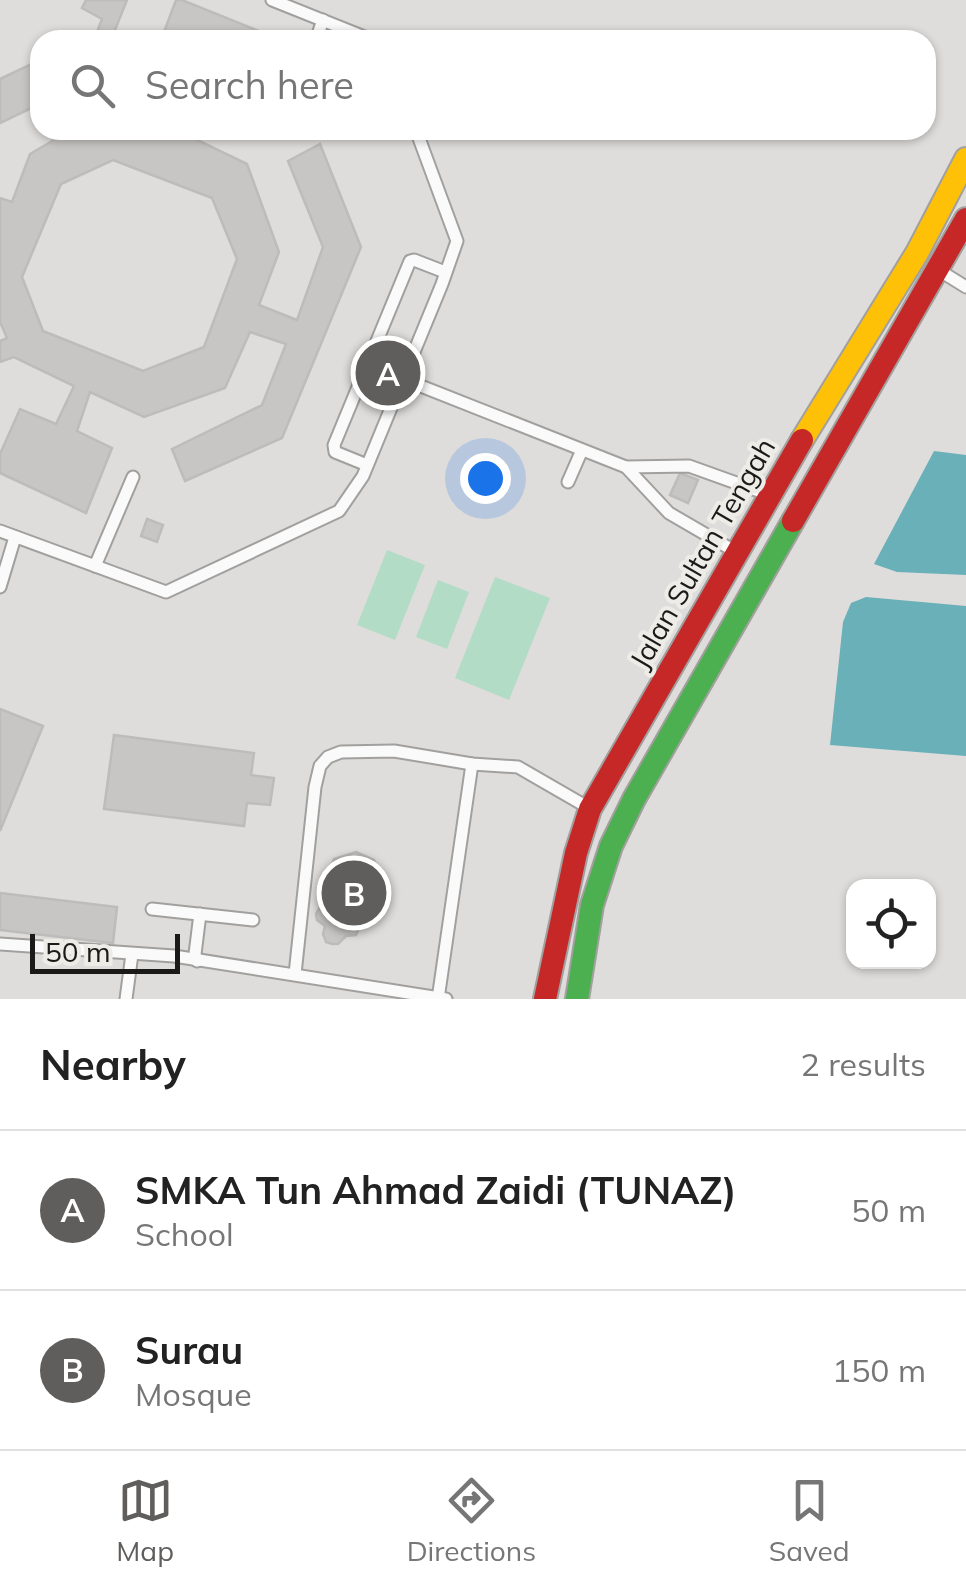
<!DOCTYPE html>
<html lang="en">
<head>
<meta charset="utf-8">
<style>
  :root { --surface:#fff; --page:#f2f2f2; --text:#222; --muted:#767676; --line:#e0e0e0; --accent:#605e5c }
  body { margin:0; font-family:Mulish,sans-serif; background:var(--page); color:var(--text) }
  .controls { position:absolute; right:30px; bottom:30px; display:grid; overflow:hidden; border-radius:20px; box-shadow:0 2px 8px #0004 }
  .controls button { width:90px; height:90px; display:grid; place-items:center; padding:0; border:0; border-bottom:2px solid var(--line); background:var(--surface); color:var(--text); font:50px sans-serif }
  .scale { position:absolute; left:30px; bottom:25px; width:150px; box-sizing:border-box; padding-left:10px; border:5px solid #1b1a18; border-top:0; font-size:28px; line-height:35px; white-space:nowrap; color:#1b1a18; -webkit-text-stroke:8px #edece7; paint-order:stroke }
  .you { position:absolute; left:485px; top:478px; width:35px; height:35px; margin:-25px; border:8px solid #fff; border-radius:50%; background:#1a73e8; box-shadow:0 0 0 15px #1a73e833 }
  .badge { display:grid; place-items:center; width:65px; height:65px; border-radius:50%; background:var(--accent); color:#fff; font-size:32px; font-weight:700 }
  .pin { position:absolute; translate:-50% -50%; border:5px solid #fff; box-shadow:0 2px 10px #0006 }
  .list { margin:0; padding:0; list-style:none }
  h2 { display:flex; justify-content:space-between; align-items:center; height:130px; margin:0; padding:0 40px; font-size:42px }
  h2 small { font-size:32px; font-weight:400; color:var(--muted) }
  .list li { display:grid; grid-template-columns:65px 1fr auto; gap:30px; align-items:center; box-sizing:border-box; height:160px; padding:0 40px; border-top:2px solid var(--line) }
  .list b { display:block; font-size:38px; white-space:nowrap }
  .list p { margin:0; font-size:32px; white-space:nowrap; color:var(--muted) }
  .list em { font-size:32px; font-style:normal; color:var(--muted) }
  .icon { flex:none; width:55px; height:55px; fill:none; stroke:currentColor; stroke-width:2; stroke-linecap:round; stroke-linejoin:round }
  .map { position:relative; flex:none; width:966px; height:999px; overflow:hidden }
  .search { position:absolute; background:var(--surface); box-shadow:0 2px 8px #0004; left:30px; right:30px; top:30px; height:110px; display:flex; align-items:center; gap:25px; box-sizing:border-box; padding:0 35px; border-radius:30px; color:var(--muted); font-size:38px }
  .sheet { height:450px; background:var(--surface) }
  nav { display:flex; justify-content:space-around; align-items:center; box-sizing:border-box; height:140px; border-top:2px solid var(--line); background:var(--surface); font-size:28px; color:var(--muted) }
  nav a { display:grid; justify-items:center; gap:5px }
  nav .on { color:var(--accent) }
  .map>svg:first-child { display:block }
  .green { fill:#b2dcc5 }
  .water { fill:#6ab0b9 }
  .building { fill:#c7c6c4; stroke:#bebcbb; stroke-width:2.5; fill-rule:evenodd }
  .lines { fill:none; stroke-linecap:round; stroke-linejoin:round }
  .lane-casing { stroke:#a1a09e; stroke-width:15 }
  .fast-casing { stroke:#a1a09e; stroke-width:26 }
  .slow-casing { stroke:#a1a09e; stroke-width:26 }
  .jam-casing { stroke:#a1a09e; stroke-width:26 }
  .lane { stroke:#fafafa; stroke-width:11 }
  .fast { stroke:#4caf50; stroke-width:22 }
  .slow { stroke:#ffc107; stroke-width:22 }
  .jam { stroke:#c62828; stroke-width:22 }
  .labels { text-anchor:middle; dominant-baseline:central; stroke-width:8; stroke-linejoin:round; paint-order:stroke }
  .street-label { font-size:28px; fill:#1b1a18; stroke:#edece7 }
</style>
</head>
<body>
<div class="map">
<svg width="966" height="999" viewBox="0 0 966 999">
  <rect width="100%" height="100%" fill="#dfdddb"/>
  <!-- green -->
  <g class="green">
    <path d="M387,550L425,565L395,640L357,625Z"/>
    <path d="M495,577L550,598L509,700L455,678Z"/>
    <path d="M438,580L469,592L447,649L416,637Z"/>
  </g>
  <!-- water -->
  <g class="water">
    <path d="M934,451L966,455V575L897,572L874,564Z"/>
    <path d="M866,597L966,606V756L830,745L843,622L851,603Z"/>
  </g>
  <!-- building -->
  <g class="building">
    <path d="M86,0H127L111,40H94L102,19L82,8Z"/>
    <path d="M176,0H182L281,40H161Z"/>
    <path d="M40,60V104L0,123V79Z"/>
    <path d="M71,130H170L176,132V130H199L195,139L247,164L279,252L259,305L297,320L323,247L288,161L320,144L361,247L282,438L185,481L172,449L262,405L286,344L250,332L225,388L144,417L90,392L77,431L112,448L86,513L0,473V454L20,409L56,424L74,386L14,357L0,362V341L7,338L0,322V198L12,202L30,154ZM113,160L212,198L237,259L204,347L143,371L43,331L22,277L61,184Z"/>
    <path d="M476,471L492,478L484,493L469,485Z"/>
    <path d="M680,473L698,480L688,503L670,495Z"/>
    <path d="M147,519L163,525L157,542L141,536Z"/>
    <path d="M0,709L43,726L0,831Z"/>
    <path d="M114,735L254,753L251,775L274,778L270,805L247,803L244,826L104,809Z"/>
    <path d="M356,852L374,860L384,883L375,906L356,913L355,917L360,925L356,935L346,936L338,944H332L326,942L323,934L325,926L317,920L316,914L320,907H328L334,904L324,883L334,859Z"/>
    <path d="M0,893L117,907L113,943L0,930Z"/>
  </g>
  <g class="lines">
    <defs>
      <g id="lane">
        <path d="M272,0L372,40"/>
        <path d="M316,40L323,20"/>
        <path d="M937,269L966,287"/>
        <path d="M403,379L626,467L689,466L767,494"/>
        <path d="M367,465L335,452L334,445L410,261L414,260L445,272"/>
        <path d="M626,467L669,513L736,552"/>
        <path d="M568,482L582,450"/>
        <path d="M0,531L166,592L339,511L363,476L442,284L457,241L416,130"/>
        <path d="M95,566L133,477"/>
        <path d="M0,587L15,537"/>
        <path d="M152,909L253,920"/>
        <path d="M0,944L174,956L446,999"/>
        <path d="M197,961L195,954L200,914"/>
        <path d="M295,974L315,787L320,766L328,757L341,752L394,751L472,764L518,767L589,808"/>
        <path d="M126,999L132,954"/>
        <path d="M438,999L472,764"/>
      </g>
      <path id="fast" d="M577,999L592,905L611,846L634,799L793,521"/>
      <path id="slow" d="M802,440L917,253L966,159"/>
      <g id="jam">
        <path d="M793,521L966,219"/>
        <path d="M545,999L576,853L590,809L802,440"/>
      </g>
    </defs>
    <!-- lane casing -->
    <use href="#lane" class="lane-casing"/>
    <!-- fast casing -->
    <use href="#fast" class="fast-casing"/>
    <!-- slow casing -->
    <use href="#slow" class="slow-casing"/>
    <!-- jam casing -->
    <use href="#jam" class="jam-casing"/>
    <!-- lane -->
    <use href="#lane" class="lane"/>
    <!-- fast -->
    <use href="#fast" class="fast"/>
    <!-- slow -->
    <use href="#slow" class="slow"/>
    <!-- jam -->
    <use href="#jam" class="jam"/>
  </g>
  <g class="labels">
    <!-- street labels -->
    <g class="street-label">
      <text transform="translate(702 553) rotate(-60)">Jalan Sultan Tengah</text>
    </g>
  </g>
</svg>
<div class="controls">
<button><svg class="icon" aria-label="locate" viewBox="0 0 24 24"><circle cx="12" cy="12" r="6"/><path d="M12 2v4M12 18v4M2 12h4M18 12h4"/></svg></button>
</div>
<div class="scale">50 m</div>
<div class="you"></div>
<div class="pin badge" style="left:388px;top:373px">A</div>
<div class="pin badge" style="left:354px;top:893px">B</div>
<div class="search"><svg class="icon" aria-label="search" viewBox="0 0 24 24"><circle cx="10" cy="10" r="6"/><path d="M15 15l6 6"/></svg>Search here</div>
</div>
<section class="sheet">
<h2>Nearby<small>2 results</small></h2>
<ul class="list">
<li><span class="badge">A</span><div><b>SMKA Tun Ahmad Zaidi (TUNAZ)</b><p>School</p></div><em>50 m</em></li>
<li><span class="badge">B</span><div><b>Surau</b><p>Mosque</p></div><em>150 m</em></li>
</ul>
</section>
<nav>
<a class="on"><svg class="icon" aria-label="map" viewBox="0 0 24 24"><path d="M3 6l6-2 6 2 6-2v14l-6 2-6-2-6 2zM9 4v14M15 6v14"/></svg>Map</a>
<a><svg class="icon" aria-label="directions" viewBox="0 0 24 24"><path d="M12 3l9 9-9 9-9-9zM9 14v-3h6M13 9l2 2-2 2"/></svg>Directions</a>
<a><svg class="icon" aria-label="saved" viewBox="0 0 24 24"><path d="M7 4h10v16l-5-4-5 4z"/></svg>Saved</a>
</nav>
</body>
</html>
